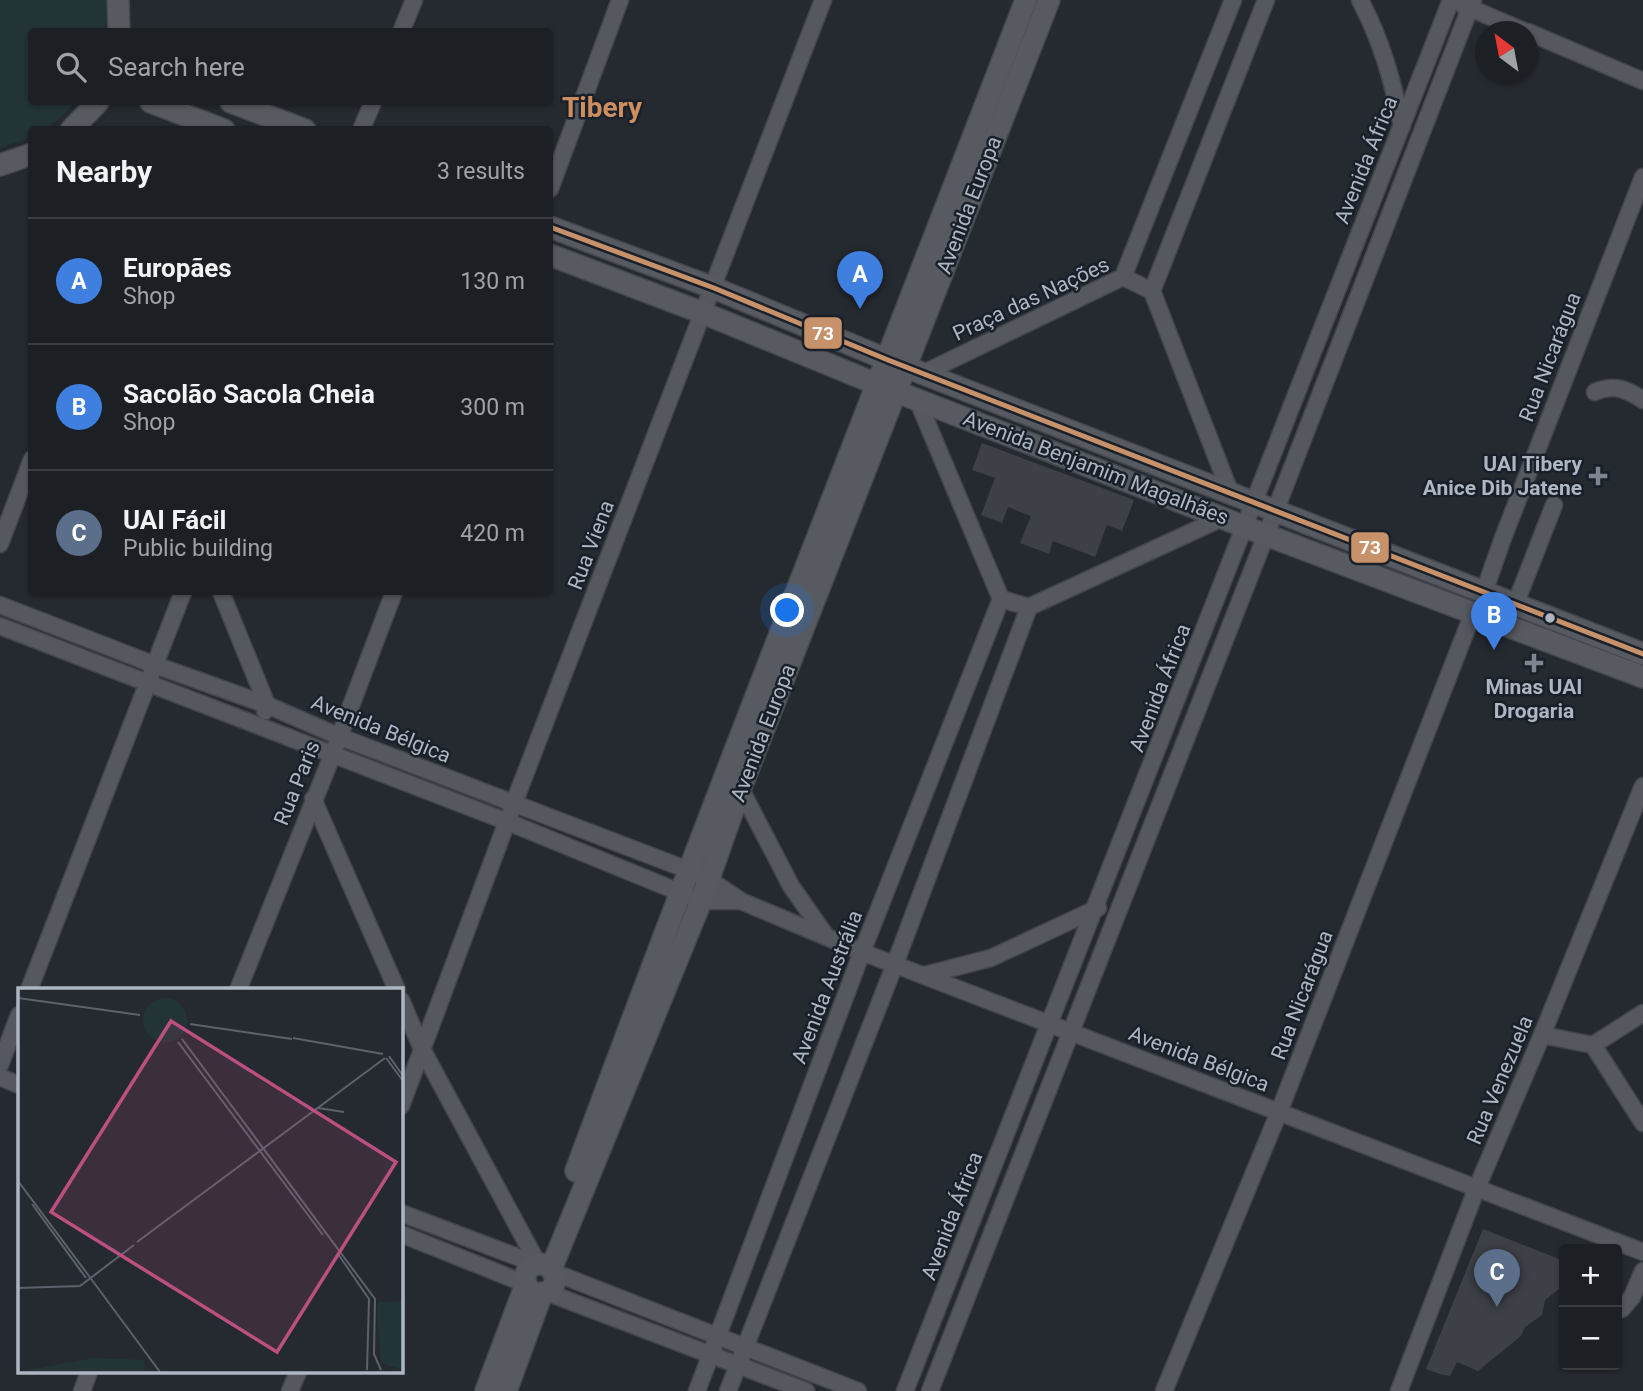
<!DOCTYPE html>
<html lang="en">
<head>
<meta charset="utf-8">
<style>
  :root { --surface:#1c2024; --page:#292d31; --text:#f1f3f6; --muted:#a0a3a6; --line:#3a3e41; --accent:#db2777 }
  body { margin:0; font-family:Roboto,sans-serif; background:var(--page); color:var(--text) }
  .controls { position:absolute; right:21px; bottom:21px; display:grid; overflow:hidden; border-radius:7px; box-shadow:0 2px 5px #0004 }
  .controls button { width:63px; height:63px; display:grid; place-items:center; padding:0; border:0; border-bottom:2px solid var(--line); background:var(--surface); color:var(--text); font:35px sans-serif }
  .compass { position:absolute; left:1475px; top:21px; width:63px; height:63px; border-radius:50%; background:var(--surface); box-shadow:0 2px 5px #0004; rotate:328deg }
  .you { position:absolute; left:788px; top:611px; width:24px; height:24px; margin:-18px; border:5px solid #fff; border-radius:50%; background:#1a73e8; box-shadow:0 0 0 10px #1a73e833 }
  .badge { display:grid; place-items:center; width:46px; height:46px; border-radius:50%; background:var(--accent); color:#fff; font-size:23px; font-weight:700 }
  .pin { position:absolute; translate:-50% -58px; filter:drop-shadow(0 2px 4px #0008) }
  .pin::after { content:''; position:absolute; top:37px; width:24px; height:21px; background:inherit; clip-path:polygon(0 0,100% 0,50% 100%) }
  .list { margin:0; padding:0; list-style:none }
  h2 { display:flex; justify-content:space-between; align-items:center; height:91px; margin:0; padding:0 28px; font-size:30px }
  h2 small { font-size:23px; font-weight:400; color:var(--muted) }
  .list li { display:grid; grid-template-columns:46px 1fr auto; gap:21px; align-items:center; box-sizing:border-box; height:126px; padding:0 28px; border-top:2px solid var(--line) }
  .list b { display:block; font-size:26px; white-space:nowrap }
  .list p { margin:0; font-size:23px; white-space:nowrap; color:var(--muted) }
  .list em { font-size:23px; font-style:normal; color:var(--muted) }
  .icon { flex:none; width:38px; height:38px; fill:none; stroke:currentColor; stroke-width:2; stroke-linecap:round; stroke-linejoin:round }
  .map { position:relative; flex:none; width:1643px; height:1391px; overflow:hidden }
  .search { position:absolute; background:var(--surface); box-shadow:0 2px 5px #0004; left:28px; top:28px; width:525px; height:77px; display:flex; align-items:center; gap:18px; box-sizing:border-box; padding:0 24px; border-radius:7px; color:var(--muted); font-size:26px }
  .panel { position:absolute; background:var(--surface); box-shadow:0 2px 5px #0004; left:28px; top:126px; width:525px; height:469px; border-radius:7px }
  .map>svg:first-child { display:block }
  .green { fill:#233436 }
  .building { fill:#3d4147 }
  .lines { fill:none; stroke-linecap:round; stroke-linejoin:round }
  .minor-casing { stroke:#42464b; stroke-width:19 }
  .major-casing { stroke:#42464d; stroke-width:24 }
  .minor { stroke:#55585f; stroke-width:16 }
  .major { stroke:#575b61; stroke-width:21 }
  .bus-1-casing { stroke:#19202a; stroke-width:10 }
  .bus-1 { stroke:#c7916a; stroke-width:5 }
  .poi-dot { fill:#7e8590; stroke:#19202a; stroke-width:2.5 }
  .bus-dot { fill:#aeb6c3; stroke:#19202a; stroke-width:2.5 }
  .labels { text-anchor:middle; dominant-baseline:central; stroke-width:5; stroke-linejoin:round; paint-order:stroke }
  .street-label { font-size:21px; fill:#aeb6c3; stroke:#19202a }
  .poi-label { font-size:21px; font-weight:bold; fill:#aeb6c3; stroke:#19202a; text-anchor:end }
  .district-label { font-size:28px; font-weight:bold; fill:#cd8e5f; stroke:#19202a }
  .inset-road { fill:none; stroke:#5c626b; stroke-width:2 }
  .view { fill:#bb4f7f; fill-opacity:0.15; stroke:#bb4f7f; stroke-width:3.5 }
  .inset-edge { fill:none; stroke:#aeb6c3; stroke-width:3.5 }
  .line-badge { stroke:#19202a; stroke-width:2.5 }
  .badge-label { font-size:19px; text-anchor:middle; font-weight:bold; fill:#fff }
</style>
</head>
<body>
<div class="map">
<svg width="1643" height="1391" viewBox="0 0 1643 1391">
  <rect width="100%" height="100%" fill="#252a30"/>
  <!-- green -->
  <path class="green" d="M0,0H106L105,31L32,32V102H75C62,116 52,130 32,130L31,137L0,148Z"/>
  <!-- building -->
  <g class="building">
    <path d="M982,443L1134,500L1122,531L1107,525L1095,557L1053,541L1049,554L1020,543L1031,516L1008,507L1002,523L981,515L995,478L972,470Z"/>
    <path d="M1483,1229L1564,1261V1285L1545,1300L1542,1315L1525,1327L1521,1336L1478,1371L1457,1362L1450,1376L1440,1374L1426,1369Z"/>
  </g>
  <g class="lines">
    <defs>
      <g id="minor">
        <path d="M1360,0C1382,42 1392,79 1402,126"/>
        <path d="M1463,5L1526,32"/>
        <path d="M401,32L414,0"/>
        <path d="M1528,32L1643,81"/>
        <path d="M361,130L373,102"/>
        <path d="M550,189L620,0"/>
        <path d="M1123,277L1233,0"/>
        <path d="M1152,291L1266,0"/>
        <path d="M924,373L1123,277L1152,291L1230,492"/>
        <path d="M1595,392C1615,384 1626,389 1643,400"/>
        <path d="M917,399L1001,599L1029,607L1222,518"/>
        <path d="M0,544L32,459"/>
        <path d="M221,592L267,705L265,711"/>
        <path d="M1484,592L1503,538L1643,177"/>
        <path d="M0,605L155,665L267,705L338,736L688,870L708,879L741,901L862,952L1643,1252"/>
        <path d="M1515,605L1554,505"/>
        <path d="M0,626L508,822L701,901H740"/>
        <path d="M738,784L791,886L826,936"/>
        <path d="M313,799L397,990"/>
        <path d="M925,975L991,958L1098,908"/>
        <path d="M29,990L183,592"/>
        <path d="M238,990L332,756L394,592"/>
        <path d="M401,1000L422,1049L538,1264"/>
        <path d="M1542,1035L1593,1045L1643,1123"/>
        <path d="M1593,1045L1643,1013"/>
        <path d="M0,1065L19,1015"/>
        <path d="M0,1077L19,1085"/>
        <path d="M401,1106L514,803L823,0"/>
        <path d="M401,1213L536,1264"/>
        <path d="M401,1234L526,1284"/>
        <path d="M553,1272L858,1391"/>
        <path d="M546,1292L806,1391"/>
        <path d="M1622,1309L1632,1297L1643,1271"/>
        <path d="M82,1391L89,1372"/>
        <path d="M290,1391L298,1372"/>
        <path d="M697,1391L862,952L1001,599"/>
        <path d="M728,1391L895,964L1029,607"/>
        <path d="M905,1391L1451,0"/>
        <path d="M930,1391L1266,535L1473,0"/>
        <path d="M1164,1391L1279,1112L1473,613"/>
        <path d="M1399,1391L1476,1190L1542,1035L1643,786"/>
      </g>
      <g id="major">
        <path d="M118,0L119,32"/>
        <path d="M151,102L224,130"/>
        <path d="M231,102L305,130"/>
        <path d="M71,130L98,102"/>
        <path d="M0,165L32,154"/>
        <path d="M550,227L714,288L888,360L1643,654"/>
        <path d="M550,255L703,313L879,385L1266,535L1643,677"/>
        <path d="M576,1171C721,779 876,390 1026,0"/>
        <circle cx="540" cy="1279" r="15"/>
        <path d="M551,1269L701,901L740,790L1049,0"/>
        <path d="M486,1391L526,1284"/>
        <path d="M506,1391L542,1293"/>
      </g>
    </defs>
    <!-- minor casing -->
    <use href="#minor" class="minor-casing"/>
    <!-- major casing -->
    <use href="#major" class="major-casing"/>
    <!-- minor -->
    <use href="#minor" class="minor"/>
    <!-- major -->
    <use href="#major" class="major"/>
    <defs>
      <path id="bus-1" d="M550,227L714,288L888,360L1643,654"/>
    </defs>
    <!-- bus-1 casing -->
    <use href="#bus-1" class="bus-1-casing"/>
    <!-- bus-1 -->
    <use href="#bus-1" class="bus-1"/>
  </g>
  <!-- markers -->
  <g class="poi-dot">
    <path d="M1594.5 465.5h7v7h7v7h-7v7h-7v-7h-7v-7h7z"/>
    <path d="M1530.5 652.5h7v7h7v7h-7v7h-7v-7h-7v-7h7z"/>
  </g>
  <circle class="bus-dot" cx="1550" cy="618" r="6"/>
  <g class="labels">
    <!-- street labels -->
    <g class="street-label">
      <text transform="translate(1366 160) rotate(-68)">Avenida África</text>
      <text transform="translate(969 205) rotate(-69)">Avenida Europa</text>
      <text transform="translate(1031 299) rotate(-25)">Praça das Nações</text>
      <text transform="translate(1550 357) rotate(-69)">Rua Nicarágua</text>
      <text transform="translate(1096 468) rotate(21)">Avenida Benjamim Magalhães</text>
      <text transform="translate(591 545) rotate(-69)">Rua Viena</text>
      <text transform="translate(1160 688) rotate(-69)">Avenida África</text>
      <text transform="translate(381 729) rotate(22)">Avenida Bélgica</text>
      <text transform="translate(763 733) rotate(-69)">Avenida Europa</text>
      <text transform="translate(297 783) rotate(-68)">Rua Paris</text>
      <text transform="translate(827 987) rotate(-69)">Avenida Austrália</text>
      <text transform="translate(1302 995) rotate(-69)">Rua Nicarágua</text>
      <text transform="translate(1199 1059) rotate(21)">Avenida Bélgica</text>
      <text transform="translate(1500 1080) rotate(-67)">Rua Venezuela</text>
      <text transform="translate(952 1216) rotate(-69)">Avenida África</text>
    </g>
    <!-- poi labels -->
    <g class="poi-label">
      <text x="1582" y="464">UAI Tibery<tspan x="1582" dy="24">Anice Dib Jatene</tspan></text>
      <text x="1534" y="687" text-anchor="middle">Minas UAI<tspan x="1534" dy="24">Drogaria</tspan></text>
    </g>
    <!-- district labels -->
    <g class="district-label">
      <text x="602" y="107">Tibery</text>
    </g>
  </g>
  <!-- overview -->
  <g transform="translate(18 988)">
    <rect width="385" height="385" fill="#252a30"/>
    <path d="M125 32a22 22 0 1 1 44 0a22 22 0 1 1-44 0ZM385,313V382L363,375L359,323L360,314ZM75,370L126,372L127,384H0Z" fill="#233436"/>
    <path class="inset-road" d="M0,10L122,27M172,36L274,51M275,50L365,66M164,51L357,311L356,366L363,382M160,54L305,247M371,68L385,88M368,70L385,93M300,120L326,124M0,193L71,288M14,216L68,290M119,254L367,70M320,266L351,311L349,382M71,288L142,384M0,300L62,298L116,257"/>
    <path class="view" d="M153,33L378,174L259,364L33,224Z"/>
    <rect width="385" height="385" class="inset-edge"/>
  </g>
  <g class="line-badge">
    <rect x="803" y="316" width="40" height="34" rx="7" fill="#c7916a"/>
    <rect x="1350" y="531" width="40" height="33" rx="7" fill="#c7916a"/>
  </g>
  <g class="badge-label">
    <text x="823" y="340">73</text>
    <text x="1370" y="554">73</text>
  </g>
</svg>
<div class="controls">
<button>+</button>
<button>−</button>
</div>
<svg class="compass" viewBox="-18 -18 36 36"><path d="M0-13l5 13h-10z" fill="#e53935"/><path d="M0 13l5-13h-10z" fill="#a0a3a6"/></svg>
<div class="you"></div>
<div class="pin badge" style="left:860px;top:309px;background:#3f7fe0">A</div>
<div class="pin badge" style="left:1494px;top:650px;background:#3f7fe0">B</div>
<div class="pin badge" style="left:1497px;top:1307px;background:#5c6f8a">C</div>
<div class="search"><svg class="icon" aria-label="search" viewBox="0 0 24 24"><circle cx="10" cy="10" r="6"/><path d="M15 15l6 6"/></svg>Search here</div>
<section class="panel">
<h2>Nearby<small>3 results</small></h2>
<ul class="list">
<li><span class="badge" style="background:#3f7fe0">A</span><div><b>Europães</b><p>Shop</p></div><em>130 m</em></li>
<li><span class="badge" style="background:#3f7fe0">B</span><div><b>Sacolão Sacola Cheia</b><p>Shop</p></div><em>300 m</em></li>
<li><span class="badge" style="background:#5c6f8a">C</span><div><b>UAI Fácil</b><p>Public building</p></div><em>420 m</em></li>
</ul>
</section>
</div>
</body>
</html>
